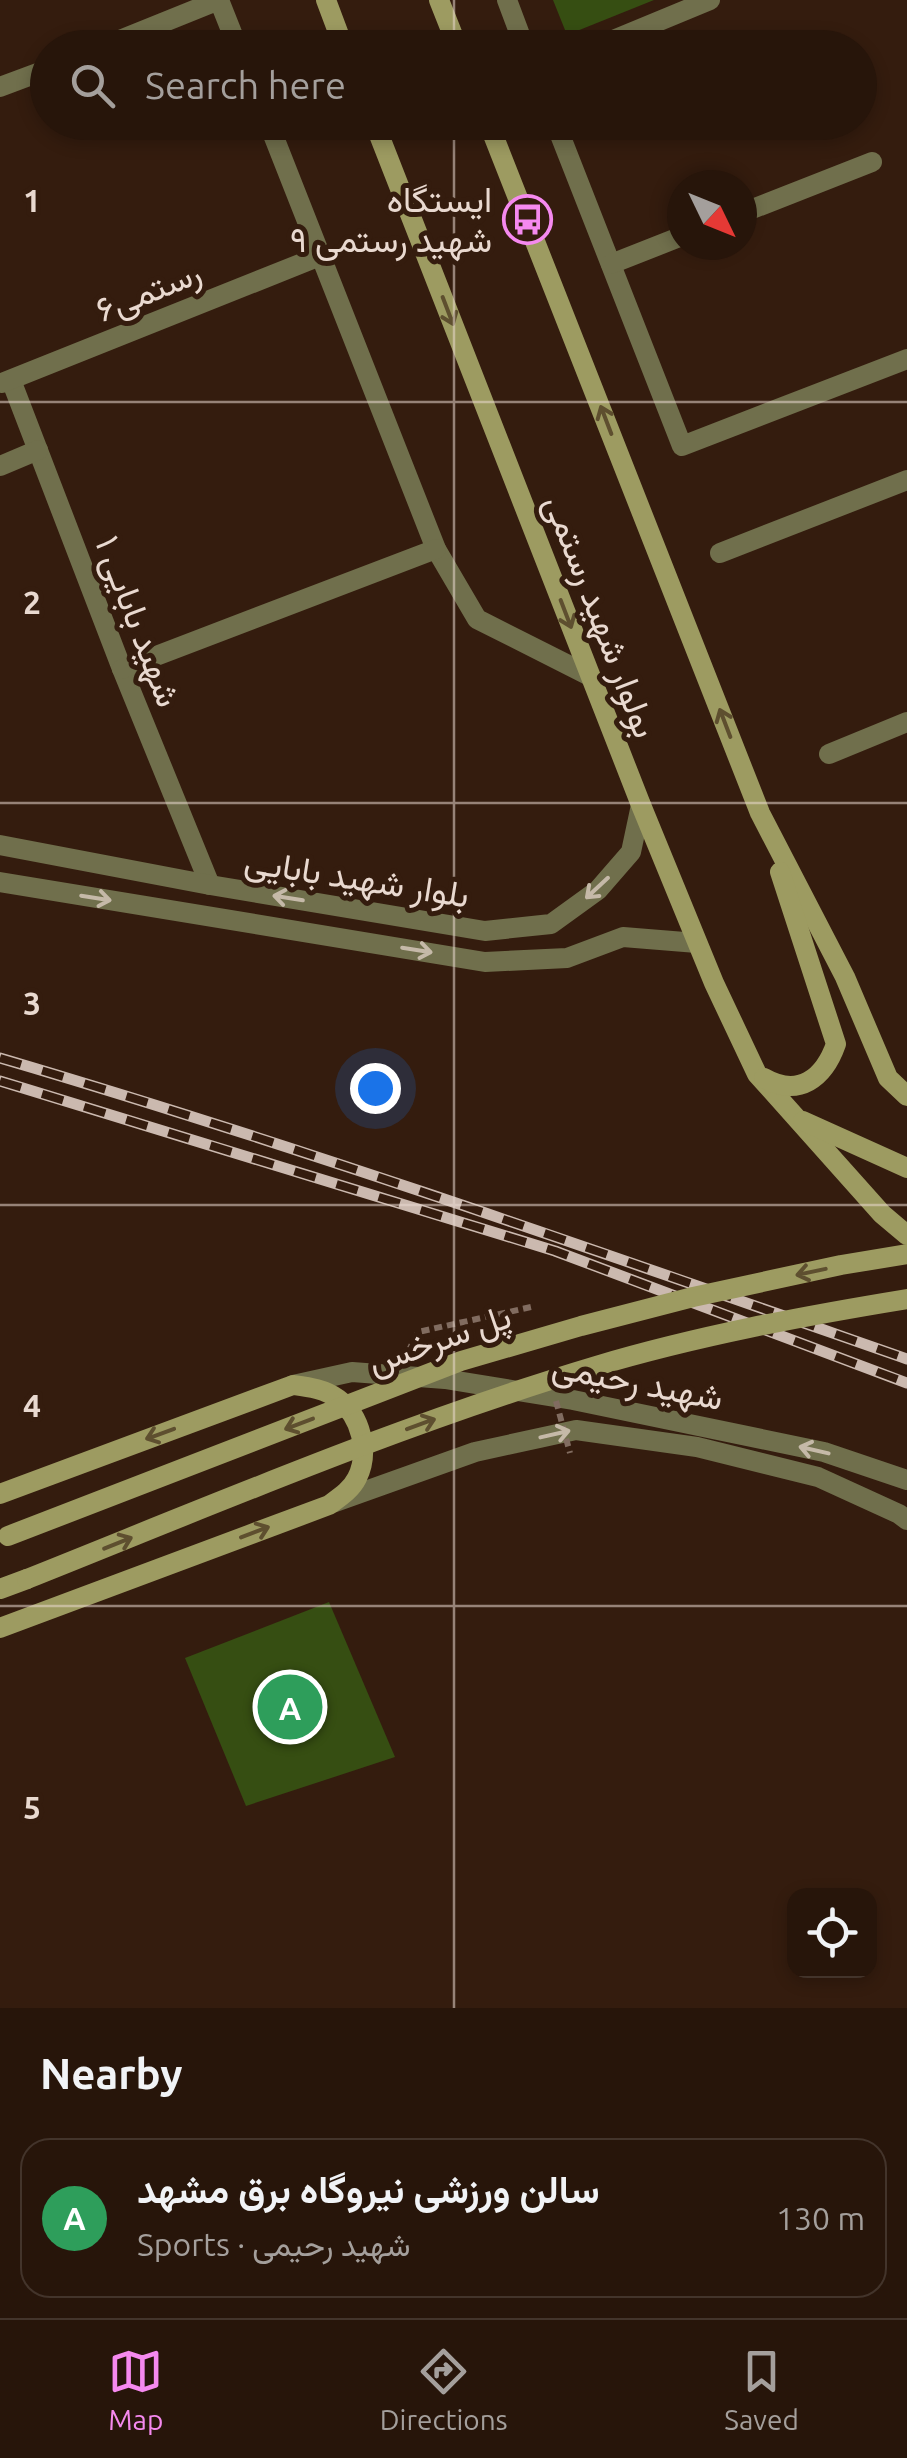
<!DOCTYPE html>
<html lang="en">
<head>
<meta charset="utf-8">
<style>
  :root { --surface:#27150a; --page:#332218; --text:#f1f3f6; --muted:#a49f9c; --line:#43342b; --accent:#f589ef }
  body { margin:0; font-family:Ubuntu,Vazirmatn,sans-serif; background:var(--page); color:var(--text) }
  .controls { position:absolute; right:30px; bottom:30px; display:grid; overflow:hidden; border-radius:20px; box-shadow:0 5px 15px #0003 }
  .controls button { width:90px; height:90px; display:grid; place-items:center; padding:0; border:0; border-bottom:2px solid var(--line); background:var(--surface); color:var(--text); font:50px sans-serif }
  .compass { position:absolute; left:667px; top:170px; width:90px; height:90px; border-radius:50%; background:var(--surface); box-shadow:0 5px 15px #0003; rotate:133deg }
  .you { position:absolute; left:375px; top:1088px; width:35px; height:35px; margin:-25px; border:8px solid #fff; border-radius:50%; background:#1a73e8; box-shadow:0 0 0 15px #1a73e833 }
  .badge { display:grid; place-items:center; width:65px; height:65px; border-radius:50%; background:var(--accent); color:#fff; font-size:32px; font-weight:700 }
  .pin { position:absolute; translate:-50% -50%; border:5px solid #fff; box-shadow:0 2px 10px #0006 }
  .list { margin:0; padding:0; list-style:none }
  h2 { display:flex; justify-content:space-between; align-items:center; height:130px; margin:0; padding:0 40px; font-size:42px }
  h2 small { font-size:32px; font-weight:400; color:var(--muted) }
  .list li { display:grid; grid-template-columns:65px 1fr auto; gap:30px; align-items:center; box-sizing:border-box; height:160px; margin:0 20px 20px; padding:0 20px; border:2px solid var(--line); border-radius:30px }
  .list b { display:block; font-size:38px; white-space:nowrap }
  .list p { margin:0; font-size:32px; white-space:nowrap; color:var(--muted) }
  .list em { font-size:32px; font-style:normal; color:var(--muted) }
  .icon { flex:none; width:55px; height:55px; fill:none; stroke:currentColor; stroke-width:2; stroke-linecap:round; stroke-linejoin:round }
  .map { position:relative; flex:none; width:907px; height:2008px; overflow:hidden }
  .search { position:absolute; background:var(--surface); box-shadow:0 5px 15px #0003; left:30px; right:30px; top:30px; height:110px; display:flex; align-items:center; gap:25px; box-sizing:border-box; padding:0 35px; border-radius:55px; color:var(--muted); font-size:38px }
  .sheet { height:310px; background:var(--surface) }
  nav { display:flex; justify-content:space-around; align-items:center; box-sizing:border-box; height:140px; border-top:2px solid var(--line); background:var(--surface); font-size:28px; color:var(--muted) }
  nav a { display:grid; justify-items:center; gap:5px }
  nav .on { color:var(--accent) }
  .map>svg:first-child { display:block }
  .green { fill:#364e12 }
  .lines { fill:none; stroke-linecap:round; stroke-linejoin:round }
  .path { stroke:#816c60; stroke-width:6; stroke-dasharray:8 5; stroke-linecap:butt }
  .minor { stroke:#706f4c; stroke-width:20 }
  .tertiary { stroke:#706f4c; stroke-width:20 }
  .secondary { stroke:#9d9b61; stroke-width:20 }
  .rail-casing { stroke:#cbb9af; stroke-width:11 }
  .rail { stroke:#341c0e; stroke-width:8; stroke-dasharray:22; stroke-linecap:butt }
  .path-bridge { stroke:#816c60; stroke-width:6; stroke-dasharray:8 5; stroke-linecap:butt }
  .secondary-bridge { stroke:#9d9b61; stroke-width:20 }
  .oneway { stroke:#5e4f2f }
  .oneway2 { stroke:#c5b9a8 }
  .grid { fill:none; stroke:#e9d9d0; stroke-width:2.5; stroke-opacity:0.55 }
  .labels { text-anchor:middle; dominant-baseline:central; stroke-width:10; stroke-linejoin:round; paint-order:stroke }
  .poi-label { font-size:35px; fill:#e9d9d0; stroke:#341c0e; text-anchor:end }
  .street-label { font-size:35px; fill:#e9d9d0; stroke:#341c0e }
  .grid-label { font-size:32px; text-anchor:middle; font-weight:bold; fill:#e9d9d0; stroke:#341c0e; stroke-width:10; stroke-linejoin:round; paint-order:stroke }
</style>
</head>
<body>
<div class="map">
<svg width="907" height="2008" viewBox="0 0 907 2008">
  <rect width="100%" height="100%" fill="#341c0e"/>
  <!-- green -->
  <g class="green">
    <path d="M553,0H654L567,35Z"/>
    <path d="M329,1602L395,1757L246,1806L185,1658Z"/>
  </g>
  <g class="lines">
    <!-- path -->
    <path class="path" d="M408,1352L418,1332L531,1307"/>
    <!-- minor -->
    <g class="minor">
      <path d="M507,0L525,48"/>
      <path d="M100,48L219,0L238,48"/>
      <path d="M594,48L710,0"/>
      <path d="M0,87L48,69"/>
      <path d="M268,122L436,549L477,619L590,676"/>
      <path d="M555,122L682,446L907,359"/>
      <path d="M742,213L872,162"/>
      <path d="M611,264L682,236"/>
      <path d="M11,380L122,669L210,885"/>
      <path d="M2,383L320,256"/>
      <path d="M0,466L38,450"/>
      <path d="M720,553L907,480"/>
      <path d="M122,669L436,549"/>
      <path d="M829,754L907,722"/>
    </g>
    <!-- tertiary -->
    <g class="tertiary">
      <path d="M0,845L210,885L485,931L551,924L598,890L631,852L641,805"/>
      <path d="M0,882L485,962L567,958L623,937L697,943"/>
      <path d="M293,1385L352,1372L445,1379L573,1400L824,1452L907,1480"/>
      <path d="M335,1502L475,1452L576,1430L697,1447L818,1477L899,1514L907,1520"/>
    </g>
    <!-- secondary -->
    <g class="secondary">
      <path d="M326,0L344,48"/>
      <path d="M439,0L458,48"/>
      <path d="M374,122L641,805L714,983L757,1074L882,1214L907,1235"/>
      <path d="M488,122L760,813L845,977L888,1078L907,1096"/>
      <path d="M764,1078C799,1098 824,1078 836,1044L780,872"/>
      <path d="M803,1121L907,1168"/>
      <path d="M0,1494L293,1385C308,1387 325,1389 338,1399C361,1416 370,1452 357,1478C351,1490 340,1497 329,1505L0,1628"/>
      <path d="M0,1589L27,1579"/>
    </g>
    <defs>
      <g id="rail">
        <path d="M0,1058C306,1148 606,1254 907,1359"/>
        <path d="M0,1081L555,1251L907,1383"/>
      </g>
    </defs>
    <!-- rail casing -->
    <use href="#rail" class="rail-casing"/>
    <!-- rail -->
    <use href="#rail" class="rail"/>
    <!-- path-bridge -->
    <path class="path-bridge" d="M556,1401L570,1453"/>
    <!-- secondary-bridge -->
    <g class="secondary-bridge">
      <path d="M8,1536L461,1361L581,1326L693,1297L841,1265L907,1254"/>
      <path d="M27,1579C215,1504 402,1424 596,1366C697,1336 803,1316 907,1299"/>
    </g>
  </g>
  <!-- one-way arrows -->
  <defs><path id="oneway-shaft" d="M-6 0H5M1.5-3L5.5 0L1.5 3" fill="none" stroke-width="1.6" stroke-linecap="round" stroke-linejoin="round" transform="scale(2.5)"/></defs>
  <g class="oneway">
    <use href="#oneway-shaft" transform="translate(448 311) rotate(69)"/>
    <use href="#oneway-shaft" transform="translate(606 420) rotate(-111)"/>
    <use href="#oneway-shaft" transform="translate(566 614) rotate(69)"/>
    <use href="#oneway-shaft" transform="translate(725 723) rotate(-111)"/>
    <use href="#oneway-shaft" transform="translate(811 1272) rotate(168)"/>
    <use href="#oneway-shaft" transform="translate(299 1424) rotate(159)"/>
    <use href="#oneway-shaft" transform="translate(421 1424) rotate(-20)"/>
    <use href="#oneway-shaft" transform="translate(160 1434) rotate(160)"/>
    <use href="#oneway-shaft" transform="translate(255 1532) rotate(-21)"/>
    <use href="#oneway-shaft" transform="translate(118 1543) rotate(-22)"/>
  </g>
  <g class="oneway2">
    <use href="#oneway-shaft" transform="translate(597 888) rotate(137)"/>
    <use href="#oneway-shaft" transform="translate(96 898) rotate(9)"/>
    <use href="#oneway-shaft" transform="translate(288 898) rotate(-171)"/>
    <use href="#oneway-shaft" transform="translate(417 950) rotate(9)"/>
    <use href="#oneway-shaft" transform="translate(555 1434) rotate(-13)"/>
    <use href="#oneway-shaft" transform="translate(814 1450) rotate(-167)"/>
  </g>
  <!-- grid -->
  <path class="grid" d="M454,0V48M454,122V2008M0,402H907M0,803H907M0,1205H907M0,1606H907"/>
  <!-- icons -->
  <defs>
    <symbol id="bus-ring" viewBox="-11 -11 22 22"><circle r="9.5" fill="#341c0e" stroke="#f589ef" stroke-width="1.5"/><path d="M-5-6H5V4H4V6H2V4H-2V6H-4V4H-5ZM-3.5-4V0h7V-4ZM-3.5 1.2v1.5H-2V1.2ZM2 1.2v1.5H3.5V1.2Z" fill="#f589ef"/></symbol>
  </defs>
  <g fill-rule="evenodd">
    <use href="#bus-ring" x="500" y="192" width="55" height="55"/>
  </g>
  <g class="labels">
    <!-- poi labels -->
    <g class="poi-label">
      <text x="492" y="199">ایستگاه<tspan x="492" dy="40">شهید رستمی ۹</tspan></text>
    </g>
    <!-- street labels -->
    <g class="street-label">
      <text transform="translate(148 290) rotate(-22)">رستمی۶</text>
      <text transform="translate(602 616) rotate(69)">بولوار شهید رستمی</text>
      <text transform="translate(139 621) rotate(69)">شهید بابایی ۱</text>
      <text transform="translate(357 877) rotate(9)">بلوار شهید بابایی</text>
      <text transform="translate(439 1338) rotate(-19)">پل سرخس</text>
      <text transform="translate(638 1381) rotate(11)">شهید رحیمی</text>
    </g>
  </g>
  <g class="grid-label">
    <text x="32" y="212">1</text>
    <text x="32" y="614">2</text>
    <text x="32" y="1015">3</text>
    <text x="32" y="1417">4</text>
    <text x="32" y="1819">5</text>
  </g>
</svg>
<div class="controls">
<button><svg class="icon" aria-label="locate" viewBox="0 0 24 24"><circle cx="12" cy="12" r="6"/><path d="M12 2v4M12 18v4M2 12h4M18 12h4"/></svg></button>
</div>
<svg class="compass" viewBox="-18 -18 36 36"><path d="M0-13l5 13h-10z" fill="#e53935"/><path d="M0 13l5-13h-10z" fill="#a49f9c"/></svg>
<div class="you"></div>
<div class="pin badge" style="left:290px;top:1707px;background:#2e9e5b">A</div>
<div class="search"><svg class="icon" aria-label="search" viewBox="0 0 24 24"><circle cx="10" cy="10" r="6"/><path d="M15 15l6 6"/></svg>Search here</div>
</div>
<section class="sheet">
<h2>Nearby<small></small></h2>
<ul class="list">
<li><span class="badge" style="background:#2e9e5b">A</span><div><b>سالن ورزشی نیروگاه برق مشهد</b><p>Sports · شهید رحیمی</p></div><em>130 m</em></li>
</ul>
</section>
<nav>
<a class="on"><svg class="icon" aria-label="map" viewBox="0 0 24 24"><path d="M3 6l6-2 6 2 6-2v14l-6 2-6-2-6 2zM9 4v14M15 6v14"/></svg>Map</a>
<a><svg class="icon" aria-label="directions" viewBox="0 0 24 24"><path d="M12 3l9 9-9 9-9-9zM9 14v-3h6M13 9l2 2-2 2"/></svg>Directions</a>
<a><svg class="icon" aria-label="saved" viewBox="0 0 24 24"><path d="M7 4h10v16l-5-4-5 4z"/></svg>Saved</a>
</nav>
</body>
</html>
